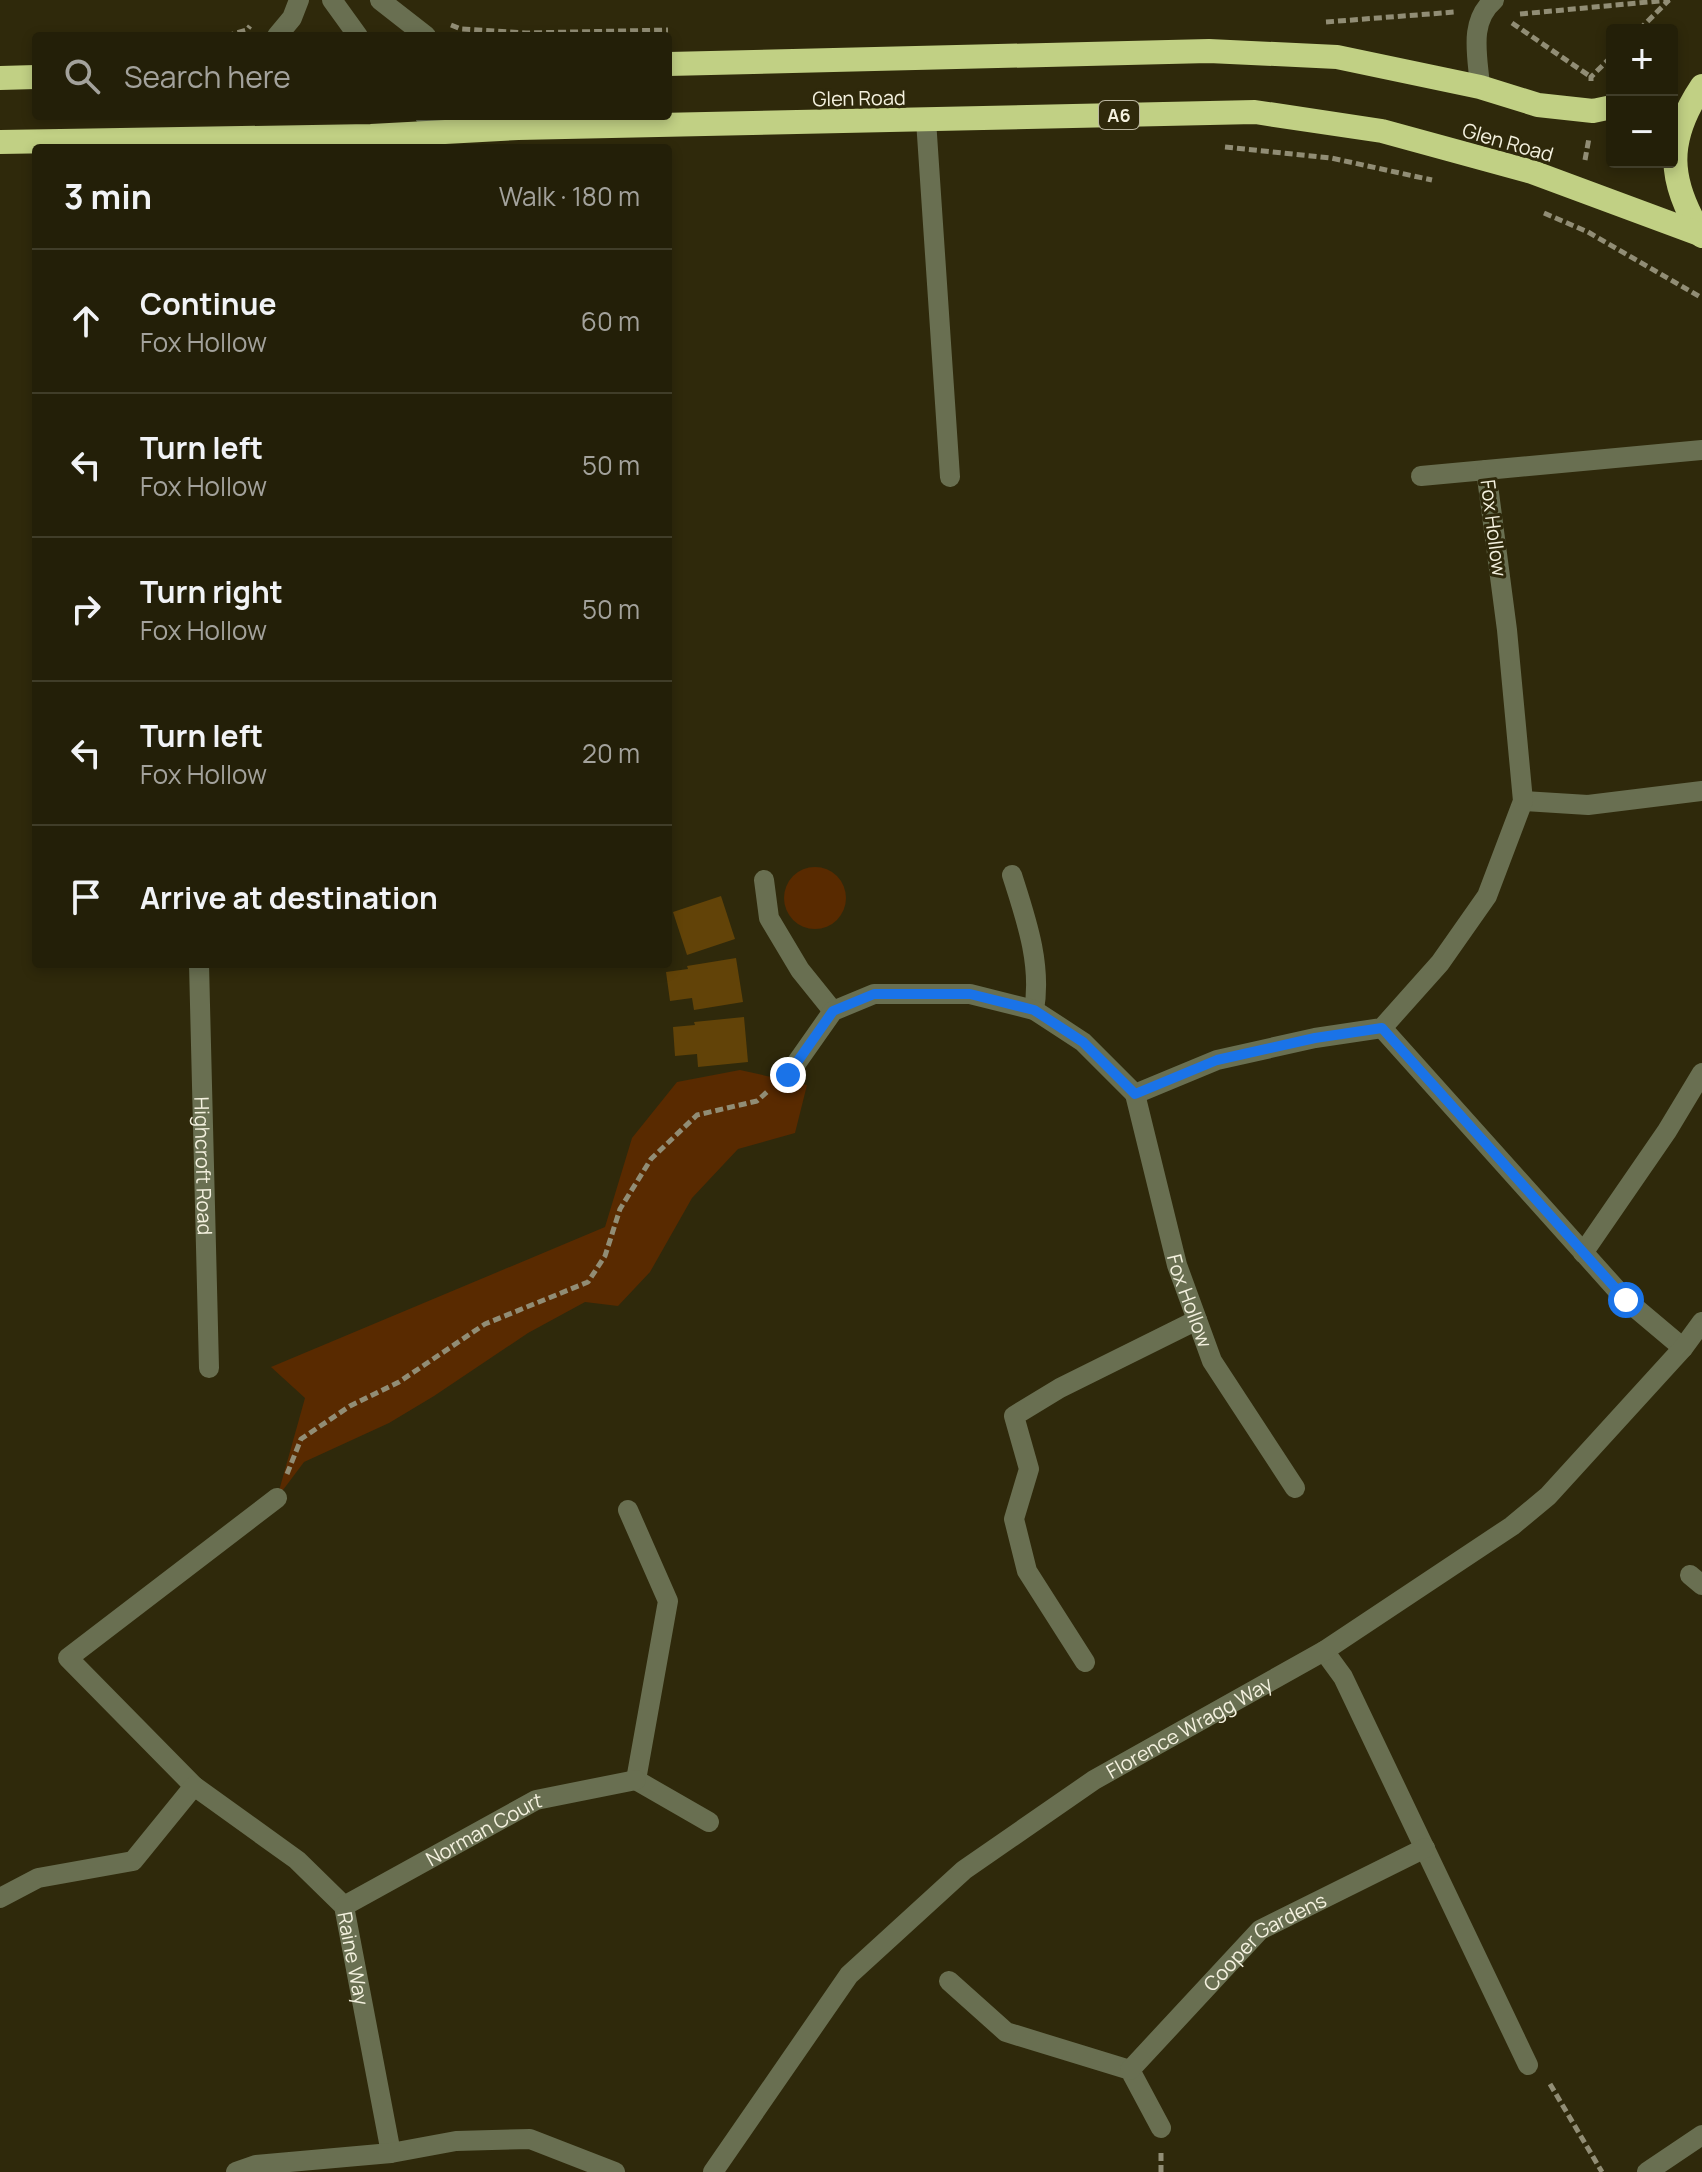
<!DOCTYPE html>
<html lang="en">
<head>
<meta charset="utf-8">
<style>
  :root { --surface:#231f08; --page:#2f2c16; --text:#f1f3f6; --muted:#a3a29c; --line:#403d29 }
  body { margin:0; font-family:Manrope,sans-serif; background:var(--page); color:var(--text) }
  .controls { position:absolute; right:24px; top:24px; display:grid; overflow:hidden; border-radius:8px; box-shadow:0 4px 12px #0003 }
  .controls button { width:72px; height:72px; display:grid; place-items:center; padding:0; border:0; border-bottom:2px solid var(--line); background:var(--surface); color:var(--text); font:40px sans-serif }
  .stop { position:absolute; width:24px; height:24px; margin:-18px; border:6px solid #1a73e8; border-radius:50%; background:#fff }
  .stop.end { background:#1a73e8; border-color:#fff; box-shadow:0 2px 8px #0008 }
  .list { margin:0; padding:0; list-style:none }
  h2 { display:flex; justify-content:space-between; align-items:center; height:104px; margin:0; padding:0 32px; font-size:34px }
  h2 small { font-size:26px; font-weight:400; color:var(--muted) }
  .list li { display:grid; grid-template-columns:52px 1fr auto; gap:24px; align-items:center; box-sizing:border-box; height:144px; padding:0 32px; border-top:2px solid var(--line) }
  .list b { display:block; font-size:30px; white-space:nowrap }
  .list p { margin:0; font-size:26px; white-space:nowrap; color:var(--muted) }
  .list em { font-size:26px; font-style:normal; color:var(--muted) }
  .icon { flex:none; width:44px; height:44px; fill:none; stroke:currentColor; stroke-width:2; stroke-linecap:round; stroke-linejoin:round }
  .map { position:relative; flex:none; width:1702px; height:2172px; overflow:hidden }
  .search { position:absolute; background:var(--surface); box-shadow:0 4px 12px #0003; left:32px; top:32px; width:640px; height:88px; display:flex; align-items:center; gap:20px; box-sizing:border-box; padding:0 28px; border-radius:8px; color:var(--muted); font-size:30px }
  .panel { position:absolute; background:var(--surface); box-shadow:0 4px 12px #0003; left:32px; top:144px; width:640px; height:824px; border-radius:8px }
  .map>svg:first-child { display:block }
  .green { fill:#592a00 }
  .building { fill:#624308 }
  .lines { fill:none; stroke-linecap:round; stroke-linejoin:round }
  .path { stroke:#918d75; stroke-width:5; stroke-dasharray:8 4; stroke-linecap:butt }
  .minor { stroke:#696f51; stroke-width:20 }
  .highway { stroke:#c1d084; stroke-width:24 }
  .route { stroke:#1a73e8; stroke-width:10 }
  .labels { text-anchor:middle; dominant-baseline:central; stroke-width:6; stroke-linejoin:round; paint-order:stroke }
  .shield { fill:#2f290b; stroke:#b9b59f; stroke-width:2 }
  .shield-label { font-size:18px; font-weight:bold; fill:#f4f1df }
  .street-label { font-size:20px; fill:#f4f1df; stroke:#2f290b }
</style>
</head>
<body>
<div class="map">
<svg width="1702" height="2172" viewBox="0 0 1702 2172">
  <rect width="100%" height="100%" fill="#2f290b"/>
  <!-- green -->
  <g class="green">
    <circle cx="815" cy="898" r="31"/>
    <path d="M740,1070L807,1085L795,1133L738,1149L692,1198L650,1272L618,1306L585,1302L528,1333L434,1396L389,1423L304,1462L277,1498L305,1398L271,1367L605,1227L632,1138L677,1082Z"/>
  </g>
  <!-- building -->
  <g class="building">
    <path d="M721,896L735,939L687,955L673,912Z"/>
    <path d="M736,958L743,1002L694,1010L692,998L670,1001L666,972L688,969L687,966Z"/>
    <path d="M744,1017L748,1062L698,1067L697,1054L675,1056L673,1027L695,1025L694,1022Z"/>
  </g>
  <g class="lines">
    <!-- path -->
    <g class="path">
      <path d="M1520,14L1670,0"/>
      <path d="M1326,22L1455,12"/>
      <path d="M1512,23L1591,77"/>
      <path d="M451,25L461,29L526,33L668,30"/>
      <path d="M1639,30L1669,0"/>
      <path d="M226,36L247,30L250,26"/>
      <path d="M1591,81V77L1612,56"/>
      <path d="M1225,147L1331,158L1432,180"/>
      <path d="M1585,160L1589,138"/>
      <path d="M1544,213L1588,232L1702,298"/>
      <path d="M287,1474L301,1439L350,1406L399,1382L485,1324L588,1282L605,1256L620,1209L651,1159L697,1115L757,1101L768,1091"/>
      <path d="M1550,2084L1602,2172"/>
      <path d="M1161,2153V2172"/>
    </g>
    <!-- minor -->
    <g class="minor">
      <path d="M332,0L358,36"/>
      <path d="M380,0L426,36"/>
      <path d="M277,36L292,18L299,0"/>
      <path d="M1480,87C1478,57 1468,22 1494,0"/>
      <path d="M425,116L446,131"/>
      <path d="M926,120L950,477"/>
      <path d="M1421,476L1486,470"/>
      <path d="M1523,801L1588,805L1702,791"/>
      <path d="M1012,875C1026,919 1042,964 1034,1010"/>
      <path d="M764,880L769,918L800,970L833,1011"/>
      <path id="s1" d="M199,964L209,1368"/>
      <path d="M1382,1028L1626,1300L1683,1348"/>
      <path d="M788,1075L833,1011L874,994H970L1034,1010L1083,1042L1135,1094L1217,1060L1315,1038L1382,1028L1440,963L1487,896L1523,801L1507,630L1486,470L1702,450"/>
      <path id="s2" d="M1135,1094L1177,1265L1212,1361L1295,1488"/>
      <path d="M1583,1253L1667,1131L1702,1073"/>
      <path d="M628,1510L668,1601L636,1780L709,1822"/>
      <path d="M1690,1575L1702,1585"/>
      <path d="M1324,1651L1343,1677L1528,2065"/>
      <path d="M1085,1662L1027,1571L1014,1519L1029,1469L1014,1416L1060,1388L1197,1320"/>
      <path d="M194,1786L68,1658L277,1498"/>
      <path id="s3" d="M0,1898L38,1878L133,1861L194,1786L297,1860L344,1906L391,2153"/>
      <path id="s4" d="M344,1906L536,1800L636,1780"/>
      <path d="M949,1981L1006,2032L1130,2070L1161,2128"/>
      <path id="s5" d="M1130,2070L1260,1930L1425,1848"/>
      <path d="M236,2172L256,2165L391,2153L456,2141L530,2139L615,2172"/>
      <path id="s6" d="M713,2172L849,1975L964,1870L1094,1780L1324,1651L1512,1526L1548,1496L1683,1348L1702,1322"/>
      <path d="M1647,2172L1702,2135"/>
    </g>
    <!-- highway -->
    <g class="highway">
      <path d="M668,64L1209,51L1337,57L1480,87L1538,105L1593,111L1612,107"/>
      <path d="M0,78L36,77"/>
      <path d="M1702,86C1665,141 1668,181 1702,236"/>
      <path d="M0,142L371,136L518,128L1255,112L1382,131L1532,172L1702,235"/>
    </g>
  </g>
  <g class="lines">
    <!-- route -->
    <path class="route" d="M788,1075L833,1011L874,994H970L1034,1010L1083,1042L1135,1094L1217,1060L1315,1038L1382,1028L1626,1300"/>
  </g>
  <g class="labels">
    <!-- shield labels -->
    <rect class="shield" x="1099" y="101" width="40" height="28" rx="6"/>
    <g class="shield-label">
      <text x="1119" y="115">A6</text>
    </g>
    <!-- street labels -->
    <g class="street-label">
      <text transform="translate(859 98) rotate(-1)">Glen Road</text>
      <text transform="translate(1508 142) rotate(16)">Glen Road</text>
      <text transform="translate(1494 528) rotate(83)">Fox Hollow</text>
      <text stroke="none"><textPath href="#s1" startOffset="202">Highcroft Road</textPath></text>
      <text stroke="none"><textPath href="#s2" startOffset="214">Fox Hollow</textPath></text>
      <text stroke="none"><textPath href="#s6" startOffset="662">Florence Wragg Way</textPath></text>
      <text stroke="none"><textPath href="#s4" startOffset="160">Norman Court</textPath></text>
      <text stroke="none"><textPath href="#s5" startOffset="188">Cooper Gardens</textPath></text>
      <text stroke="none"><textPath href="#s3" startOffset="482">Raine Way</textPath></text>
    </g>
  </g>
</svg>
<div class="controls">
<button>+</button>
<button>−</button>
</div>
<div class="stop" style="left:1626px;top:1300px"></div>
<div class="stop end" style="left:788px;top:1075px"></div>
<div class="search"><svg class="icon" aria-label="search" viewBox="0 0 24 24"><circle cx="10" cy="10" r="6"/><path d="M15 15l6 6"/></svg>Search here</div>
<section class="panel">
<h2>3 min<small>Walk · 180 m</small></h2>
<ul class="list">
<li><svg class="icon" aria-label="ahead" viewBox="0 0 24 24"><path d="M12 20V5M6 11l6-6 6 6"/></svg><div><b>Continue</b><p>Fox Hollow</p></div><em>60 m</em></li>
<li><svg class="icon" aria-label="left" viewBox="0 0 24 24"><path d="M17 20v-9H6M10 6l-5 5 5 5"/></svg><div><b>Turn left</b><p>Fox Hollow</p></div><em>50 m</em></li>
<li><svg class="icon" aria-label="right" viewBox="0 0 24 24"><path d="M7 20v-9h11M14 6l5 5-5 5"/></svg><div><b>Turn right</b><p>Fox Hollow</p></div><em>50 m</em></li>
<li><svg class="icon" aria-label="left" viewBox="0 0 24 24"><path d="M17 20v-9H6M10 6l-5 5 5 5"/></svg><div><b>Turn left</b><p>Fox Hollow</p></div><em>20 m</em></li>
<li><svg class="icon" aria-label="arrive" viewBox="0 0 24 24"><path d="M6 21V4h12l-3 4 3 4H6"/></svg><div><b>Arrive at destination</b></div></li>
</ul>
</section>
</div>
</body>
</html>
